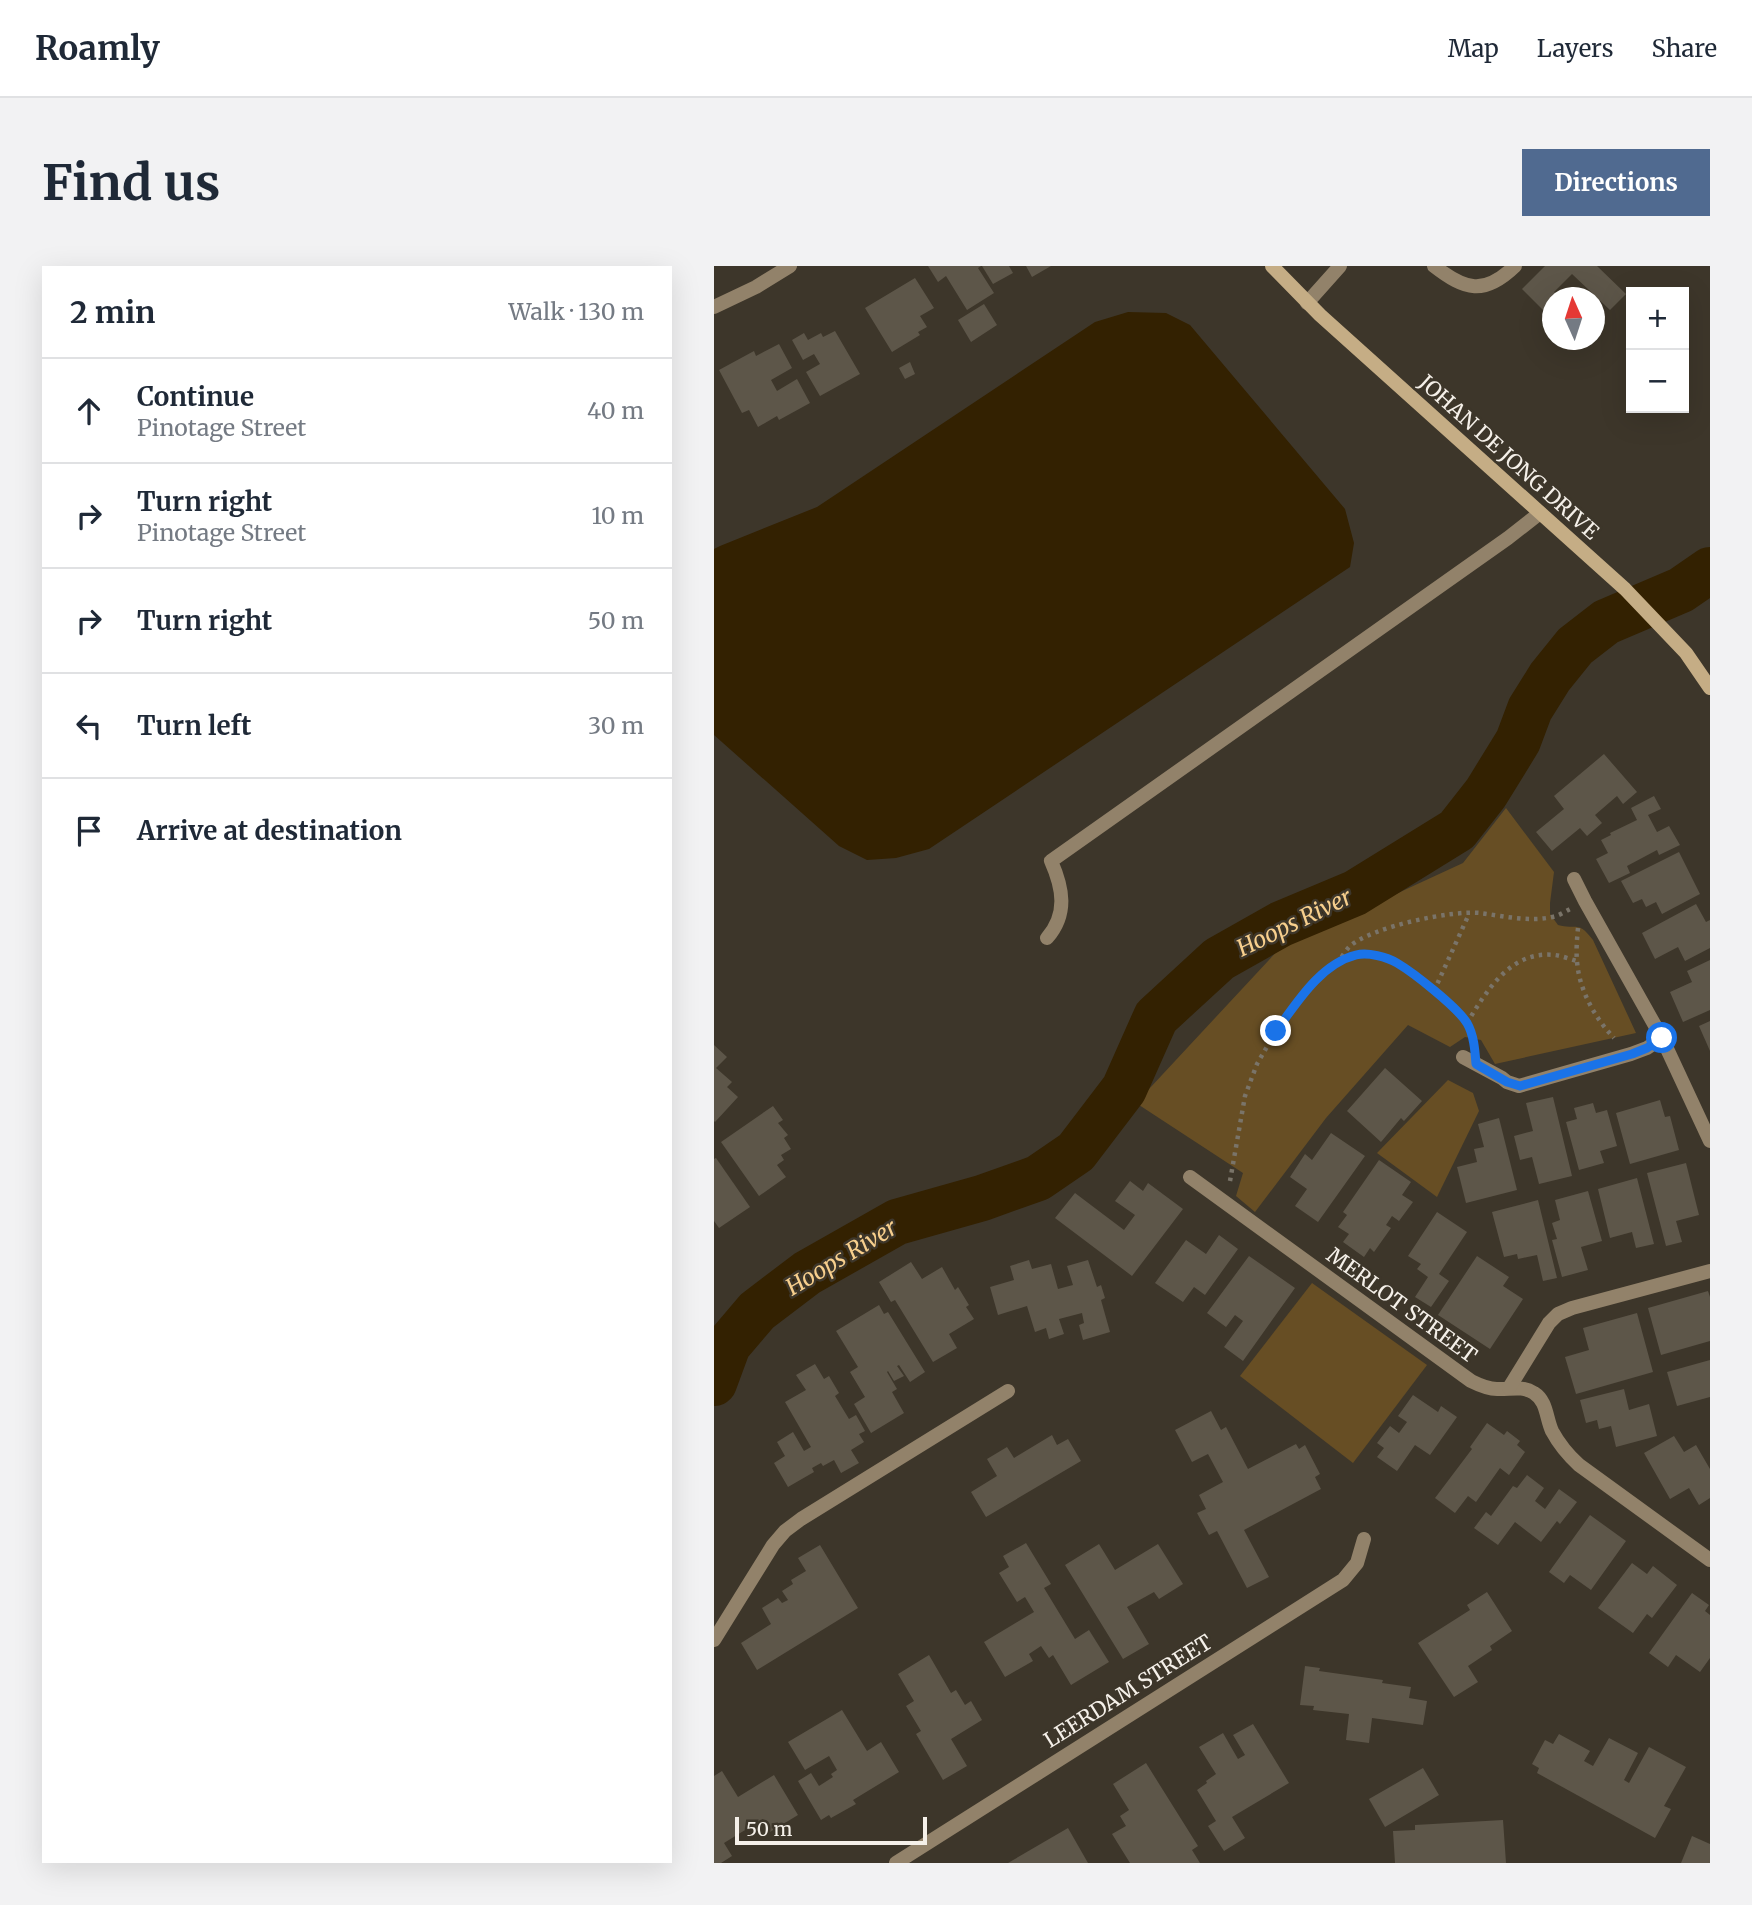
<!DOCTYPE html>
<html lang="en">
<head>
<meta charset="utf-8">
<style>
  :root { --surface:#fff; --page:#f2f2f3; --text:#1f2937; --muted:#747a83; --line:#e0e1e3; --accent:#506a90 }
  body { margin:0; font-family:Merriweather,serif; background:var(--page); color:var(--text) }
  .controls { position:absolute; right:21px; top:21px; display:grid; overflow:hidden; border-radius:0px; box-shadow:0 7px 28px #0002 }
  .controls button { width:63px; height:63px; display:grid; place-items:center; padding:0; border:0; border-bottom:2px solid var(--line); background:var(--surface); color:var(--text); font:35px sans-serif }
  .compass { position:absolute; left:828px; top:21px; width:63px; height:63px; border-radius:50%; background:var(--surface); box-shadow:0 7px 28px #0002; rotate:357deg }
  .scale { position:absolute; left:21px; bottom:18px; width:192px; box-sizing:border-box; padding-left:7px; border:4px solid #f5f0e9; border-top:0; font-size:19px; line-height:24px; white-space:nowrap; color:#f5f0e9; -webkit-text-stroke:5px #3d362a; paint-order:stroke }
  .stop { position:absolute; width:21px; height:21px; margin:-16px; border:5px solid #1a73e8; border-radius:50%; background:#fff }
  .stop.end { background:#1a73e8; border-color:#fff; box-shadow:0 2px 7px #0008 }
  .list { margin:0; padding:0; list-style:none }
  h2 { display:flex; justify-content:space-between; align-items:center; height:91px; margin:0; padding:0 28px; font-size:30px }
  h2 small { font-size:23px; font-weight:400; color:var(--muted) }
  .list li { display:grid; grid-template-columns:46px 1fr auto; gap:21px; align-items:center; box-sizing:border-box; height:105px; padding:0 28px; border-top:2px solid var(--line) }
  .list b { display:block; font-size:26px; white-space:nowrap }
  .list p { margin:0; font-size:23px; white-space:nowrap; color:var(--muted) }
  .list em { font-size:23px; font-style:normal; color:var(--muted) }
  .icon { flex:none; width:38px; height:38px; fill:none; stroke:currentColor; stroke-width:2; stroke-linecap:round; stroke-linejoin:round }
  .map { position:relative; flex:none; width:996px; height:1597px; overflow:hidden; border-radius:0px }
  header { display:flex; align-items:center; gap:42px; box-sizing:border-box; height:98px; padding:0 35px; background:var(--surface); border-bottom:2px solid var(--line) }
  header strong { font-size:33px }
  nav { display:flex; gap:38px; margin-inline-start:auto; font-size:24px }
  .intro { display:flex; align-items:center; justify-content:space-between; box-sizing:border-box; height:168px; padding:0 42px }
  h1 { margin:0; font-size:49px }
  .button { padding:18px 32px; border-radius:0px; background:var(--accent); color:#fff; font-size:24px; font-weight:700 }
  main { display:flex; gap:42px; padding:0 42px }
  aside { flex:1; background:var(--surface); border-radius:0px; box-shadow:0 7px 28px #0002 }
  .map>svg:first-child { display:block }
  .green { fill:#674e24 }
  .water { fill:#332101 }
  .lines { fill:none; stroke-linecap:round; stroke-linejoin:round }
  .river { stroke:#332101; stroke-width:46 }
  .building { fill:#5d5649 }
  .path { stroke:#7a7469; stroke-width:4.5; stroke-dasharray:3.5 5; stroke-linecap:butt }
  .lane { stroke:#92826a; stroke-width:14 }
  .street { stroke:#92826a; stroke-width:14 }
  .secondary { stroke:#c5ad85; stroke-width:14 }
  .route { stroke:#1a73e8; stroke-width:9 }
  .labels { text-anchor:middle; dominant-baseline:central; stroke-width:5; stroke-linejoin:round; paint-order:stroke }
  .street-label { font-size:21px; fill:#f5f0e9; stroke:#3d362a }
  .water-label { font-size:23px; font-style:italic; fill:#f7cf8d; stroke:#3d362a }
</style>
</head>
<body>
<header>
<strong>Roamly</strong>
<nav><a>Map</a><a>Layers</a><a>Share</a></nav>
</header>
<div class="intro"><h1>Find us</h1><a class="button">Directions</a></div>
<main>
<aside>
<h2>2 min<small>Walk · 130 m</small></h2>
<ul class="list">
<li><svg class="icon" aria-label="ahead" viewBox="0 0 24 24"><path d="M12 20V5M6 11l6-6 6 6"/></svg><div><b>Continue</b><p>Pinotage Street</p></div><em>40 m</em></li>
<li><svg class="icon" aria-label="right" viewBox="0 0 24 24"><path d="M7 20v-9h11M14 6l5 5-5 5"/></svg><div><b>Turn right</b><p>Pinotage Street</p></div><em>10 m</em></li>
<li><svg class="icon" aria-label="right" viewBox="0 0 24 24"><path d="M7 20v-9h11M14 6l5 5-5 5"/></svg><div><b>Turn right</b></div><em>50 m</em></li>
<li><svg class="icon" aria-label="left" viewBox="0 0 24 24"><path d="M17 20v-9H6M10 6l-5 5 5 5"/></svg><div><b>Turn left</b></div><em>30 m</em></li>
<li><svg class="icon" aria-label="arrive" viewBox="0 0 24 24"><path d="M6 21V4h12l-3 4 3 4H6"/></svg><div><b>Arrive at destination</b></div></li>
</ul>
</aside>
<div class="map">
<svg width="996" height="1597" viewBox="0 0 996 1597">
  <rect width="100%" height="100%" fill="#3d362a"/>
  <!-- green -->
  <g class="green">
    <path d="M792,542L840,606L836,637V648L844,659C863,664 864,654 879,674L922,767L781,798L767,774L751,771L736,781L694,759L612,852L541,946L522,930L529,907L422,837L567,681L749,597Z"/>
    <path d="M734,814L759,827L765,845L723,931L663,887Z"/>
    <path d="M598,1017L713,1099L639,1197L526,1110Z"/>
  </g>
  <!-- water -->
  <path class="water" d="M414,46L452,47L476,59L631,243L640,277L636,301L215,583L182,592L153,594L125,580L0,469V283L6,280L103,241L381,56Z"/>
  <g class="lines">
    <!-- river -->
    <path class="river" d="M0,1117L14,1079L43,1045L93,1007L183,956L268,932L324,912L362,886L410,823L442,751L505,693L567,658L641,627L743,564L772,527L804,475L816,443L836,411L861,380L892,356L967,324L996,304"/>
  </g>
  <!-- building -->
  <g class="building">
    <path d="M214,0H267L264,2L280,27L253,44L232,10L224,16Z"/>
    <path d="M268,0H295L299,7L279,18Z"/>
    <path d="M312,0H337L318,11Z"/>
    <path d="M831,0H883L912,28L896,44L858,8L840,26L847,32H838V53L808,23Z"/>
    <path d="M201,12L220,42L206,50L213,61L204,66L206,69L178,86L151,42Z"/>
    <path d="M270,38L283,59L257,76L244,54Z"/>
    <path d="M121,65L146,108L106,130L92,106L106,98L100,88L89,94L78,74L90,67L94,74L107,67L109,71Z"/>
    <path d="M65,78L78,102L57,114L63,125L83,113L96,137L65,154L63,150L44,161L35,144L28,147L5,104L40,85L42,90Z"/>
    <path d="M196,96L201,108L191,113L185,102Z"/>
    <path d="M890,488L923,526L909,538L903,530L881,549L888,557L873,570L866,562L838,585L822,566L850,543L840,530Z"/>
    <path d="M940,530L947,543L934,549L943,566L955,560L966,579L945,589L943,584L913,600L916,607L895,617L882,593L894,587L887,574L897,569L896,567L923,554L917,542Z"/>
    <path d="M965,586L986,628L948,648L942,636L932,641L928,633L919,637L907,615Z"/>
    <path d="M982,638L992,656L996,654V682L971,695L964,681L941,693L928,667Z"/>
    <path d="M996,694V744L969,756L956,726L978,716L973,705Z"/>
    <path d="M996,755V785L985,760Z"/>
    <path d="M0,779L13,791L2,802L18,816L13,821L24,831L1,856L0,855Z"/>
    <path d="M671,802L708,835L690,855L687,852L667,876L633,845Z"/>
    <path d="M839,831L858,910L825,918L818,891L806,894L800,870L819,865L812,837Z"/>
    <path d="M946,834L951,851L956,850L965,884L916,898L902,847Z"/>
    <path d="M879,837L882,847L893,844L903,880L886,885L890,897L865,904L852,856L863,853L860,842Z"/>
    <path d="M59,840L69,854L64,857L74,869L70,872L77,883L67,889L70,894L63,899L72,911L45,930L7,876Z"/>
    <path d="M785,852L803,924L752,937L743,901L763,896L760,883L770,881L764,858Z"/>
    <path d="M617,867L651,890L604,956L581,940L593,923L576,911L591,888L598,894Z"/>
    <path d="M2,892L36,941L5,962L0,955V893Z"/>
    <path d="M665,894L697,916L688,929L699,936L685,955L678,950L672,959L677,962L660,986L656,982L650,991L629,976L635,968L624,961L633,949L629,946Z"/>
    <path d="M972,897L985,949L962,955L968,976L952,980L933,907Z"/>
    <path d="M923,912L940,978L922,982L918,966L896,972L884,923Z"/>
    <path d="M416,915L429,925L434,917L469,943L418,1010L341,952L361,927L410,964L421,949L401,935Z"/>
    <path d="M874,925L888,975L867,981L874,1004L848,1011L838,974L843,973L838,957L846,954L841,934Z"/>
    <path d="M824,934L843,1012L829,1015L823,989L804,993L803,988L790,991L778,946Z"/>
    <path d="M723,946L753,966L725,1008L735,1015L717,1041L701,1031L714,1011L703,1003L707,998L694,990Z"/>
    <path d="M505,969L524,983L491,1029L480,1021L469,1036L441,1017L472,974L492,988Z"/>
    <path d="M535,990L581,1022L529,1095L510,1081L529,1055L521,1049L512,1061L493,1047Z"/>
    <path d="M763,990L795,1011L789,1020L809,1033L776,1083L724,1049Z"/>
    <path d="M315,994L318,1003L337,998L344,1023L359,1019L353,1000L374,994L383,1021L387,1019L391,1032L387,1034L396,1066L369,1074L365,1059L370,1057L368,1047L345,1053L350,1068L335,1073L332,1062L321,1066L313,1040L284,1049L276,1021L300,1014L296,1000Z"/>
    <path d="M197,996L208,1013L228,1001L241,1024L244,1021L255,1039L252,1041L260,1053L235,1068L243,1082L219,1096L181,1034L177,1036L165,1016Z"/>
    <path d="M994,1025L996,1031V1075L947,1089L934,1042Z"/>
    <path d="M165,1039L170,1048L174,1046L211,1106L196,1116L185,1099L183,1100L190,1110L180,1115L174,1105L173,1106L183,1123L178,1126L190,1147L157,1167L140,1138L151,1131L136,1106L144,1101L122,1065Z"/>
    <path d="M923,1047L939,1106L862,1128L851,1091L875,1084L869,1062Z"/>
    <path d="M996,1094V1131L963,1140L953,1106Z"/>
    <path d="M101,1098L110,1113L115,1110L125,1127L121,1130L135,1153L142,1149L151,1165L145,1168L150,1176L137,1184L145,1197L127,1207L120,1194L109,1200L107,1197L98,1202L100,1206L74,1221L60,1197L71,1190L63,1176L79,1166L90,1185L97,1181L71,1136L92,1124L82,1109Z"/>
    <path d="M910,1123L915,1144L935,1138L943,1170L902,1181L897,1160L885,1163L883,1154L872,1157L866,1134Z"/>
    <path d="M699,1129L724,1146L727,1140L743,1151L716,1189L701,1179L683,1205L663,1191L670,1182L663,1177L676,1160L685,1167L693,1156L684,1150Z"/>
    <path d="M497,1145L507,1164L512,1161L534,1203L582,1178L585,1183L591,1179L606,1208L601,1211L607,1223L530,1264L555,1311L533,1322L503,1265L495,1269L483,1247L492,1243L485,1229L509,1216L494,1188L478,1196L461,1164Z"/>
    <path d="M773,1157L790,1169L793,1165L806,1175L803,1179L811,1186L795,1209L786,1202L762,1236L754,1230L741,1247L721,1232L758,1183L756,1181Z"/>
    <path d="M338,1169L343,1179L354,1173L367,1195L272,1251L257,1226L283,1210L273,1193L293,1181L300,1192Z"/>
    <path d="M960,1170L970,1186L982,1179L996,1203V1232L985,1239L975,1222L956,1233L930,1187Z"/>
    <path d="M813,1209L830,1222L821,1235L831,1243L845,1223L863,1236L846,1258L843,1255L827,1276L801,1256L784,1279L760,1262L772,1246L777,1250L799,1220L803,1222Z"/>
    <path d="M876,1249L912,1275L877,1324L856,1309L850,1317L835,1306Z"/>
    <path d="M312,1277L337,1318L330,1322L361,1373L375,1364L395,1396L357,1419L339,1389L335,1392L327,1380L315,1388L319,1395L291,1411L270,1376L320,1346L311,1331L303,1336L285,1307L295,1301L289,1290Z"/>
    <path d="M385,1278L401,1304L444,1278L469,1318L445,1333L440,1326L413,1341L435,1378L409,1393L351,1299Z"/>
    <path d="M106,1279L144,1342L43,1404L27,1377L57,1358L48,1342L64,1332L68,1337L74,1334L68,1325L79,1318L77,1314L92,1305L84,1292Z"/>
    <path d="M918,1297L933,1308L939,1300L963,1319L938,1352L933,1348L919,1367L884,1342Z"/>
    <path d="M773,1326L798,1365L776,1380L778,1384L754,1400L764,1416L740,1431L704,1377L756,1344L753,1339Z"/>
    <path d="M978,1327L995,1339L991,1345L996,1349V1392L986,1406L962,1389L954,1401L935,1387Z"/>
    <path d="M215,1389L237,1427L242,1424L251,1439L257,1435L268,1454L237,1473L253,1500L229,1514L202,1468L207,1465L192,1440L200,1435L184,1408Z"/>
    <path d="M591,1400L606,1402L605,1405L669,1414L668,1417L697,1421L695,1432L713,1435L709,1459L658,1452L655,1477L632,1474L635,1448L599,1444L600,1440L586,1439Z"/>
    <path d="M128,1444L153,1485L167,1476L185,1506L139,1534L142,1538L117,1552L115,1549L107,1554L84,1515L97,1507L105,1520L119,1511L117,1508L123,1504L115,1490L91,1504L74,1476Z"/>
    <path d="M539,1458L575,1517L518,1551L531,1572L510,1585L494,1560L502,1555L483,1524L493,1517L492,1515L502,1508L485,1481L509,1467L524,1493L531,1489L519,1469Z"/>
    <path d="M845,1468L876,1485L870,1495L879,1500L895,1472L924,1487L910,1514L915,1517L935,1481L972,1501L950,1540L957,1543L941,1572L823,1507L825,1502L818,1498L831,1474L839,1478Z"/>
    <path d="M432,1497L484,1580L478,1584L486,1597H416L398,1568L412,1560L406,1550L415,1544L399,1518Z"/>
    <path d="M709,1502L725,1529L671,1561L655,1533Z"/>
    <path d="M8,1505L24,1531L60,1509L84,1549L56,1566L49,1553L10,1577L18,1590L7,1597H0V1510Z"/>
    <path d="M789,1554L792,1597H681L679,1565L701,1564V1559Z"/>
    <path d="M354,1562L374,1597H294Z"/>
    <path d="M978,1570L996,1578V1597H967Z"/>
  </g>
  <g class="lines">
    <!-- path -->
    <g class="path">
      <path d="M864,662C863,673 862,684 863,695C865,724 881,752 900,772"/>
      <path d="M623,698C627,692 631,685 636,680C658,661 737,644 766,647C790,650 818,657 842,650C846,649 852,645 856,643"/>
      <path d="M720,725L755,648"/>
      <path d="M753,757C773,724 797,684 841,689C848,690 856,693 863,695"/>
      <path d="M516,915L531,830L543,798L562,765L599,716L622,698L643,688L666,690L683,697L736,737L753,757L759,775"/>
    </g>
    <!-- lane -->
    <g class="lane">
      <path d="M720,0C751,24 770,30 801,0"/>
      <path d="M593,37L626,0"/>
      <path d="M333,672C354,648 349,622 337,595L794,272L826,247"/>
    </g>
    <!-- street -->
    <g class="street">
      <path d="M0,41L42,21L76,0"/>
      <path d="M860,613L871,635L948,772L996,875"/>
      <path d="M749,791L788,812L793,816L805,820L917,788L933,782L948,772"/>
      <path d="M476,911L757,1115C765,1119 774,1123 783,1123C795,1124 808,1119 820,1127C833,1135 832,1152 838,1165C845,1178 854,1189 865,1199L996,1294"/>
      <path d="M795,1122L835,1057L844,1048L858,1042L996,1005"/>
      <path d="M0,1374L59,1279L71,1265L87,1253L294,1125"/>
      <path d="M182,1597L629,1314L643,1297L650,1273"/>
    </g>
    <!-- secondary -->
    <path class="secondary" d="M558,0L606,49L911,323L972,387L996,422"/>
  </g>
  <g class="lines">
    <!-- route -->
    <path class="route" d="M562,765C582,738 606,698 642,689C654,686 673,691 683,697C700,707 743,741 753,757C760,769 761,785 762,798L793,816L806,820L918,788L933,782L948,772"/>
  </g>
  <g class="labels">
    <!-- street labels -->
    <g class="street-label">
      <text transform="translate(795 191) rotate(42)">JOHAN DE JONG DRIVE</text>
      <text transform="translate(688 1039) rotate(36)">MERLOT STREET</text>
      <text transform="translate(414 1425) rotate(-32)">LEERDAM STREET</text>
    </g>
    <!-- water labels -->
    <g class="water-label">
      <text transform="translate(580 656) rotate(-26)">Hoops River</text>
      <text transform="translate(127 991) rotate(-31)">Hoops River</text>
    </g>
  </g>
</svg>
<div class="controls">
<button>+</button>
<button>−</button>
</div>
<svg class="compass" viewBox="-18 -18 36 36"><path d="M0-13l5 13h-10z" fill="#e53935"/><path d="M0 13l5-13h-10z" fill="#747a83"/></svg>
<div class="scale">50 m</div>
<div class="stop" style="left:948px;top:772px"></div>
<div class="stop end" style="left:562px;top:765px"></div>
</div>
</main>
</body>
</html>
